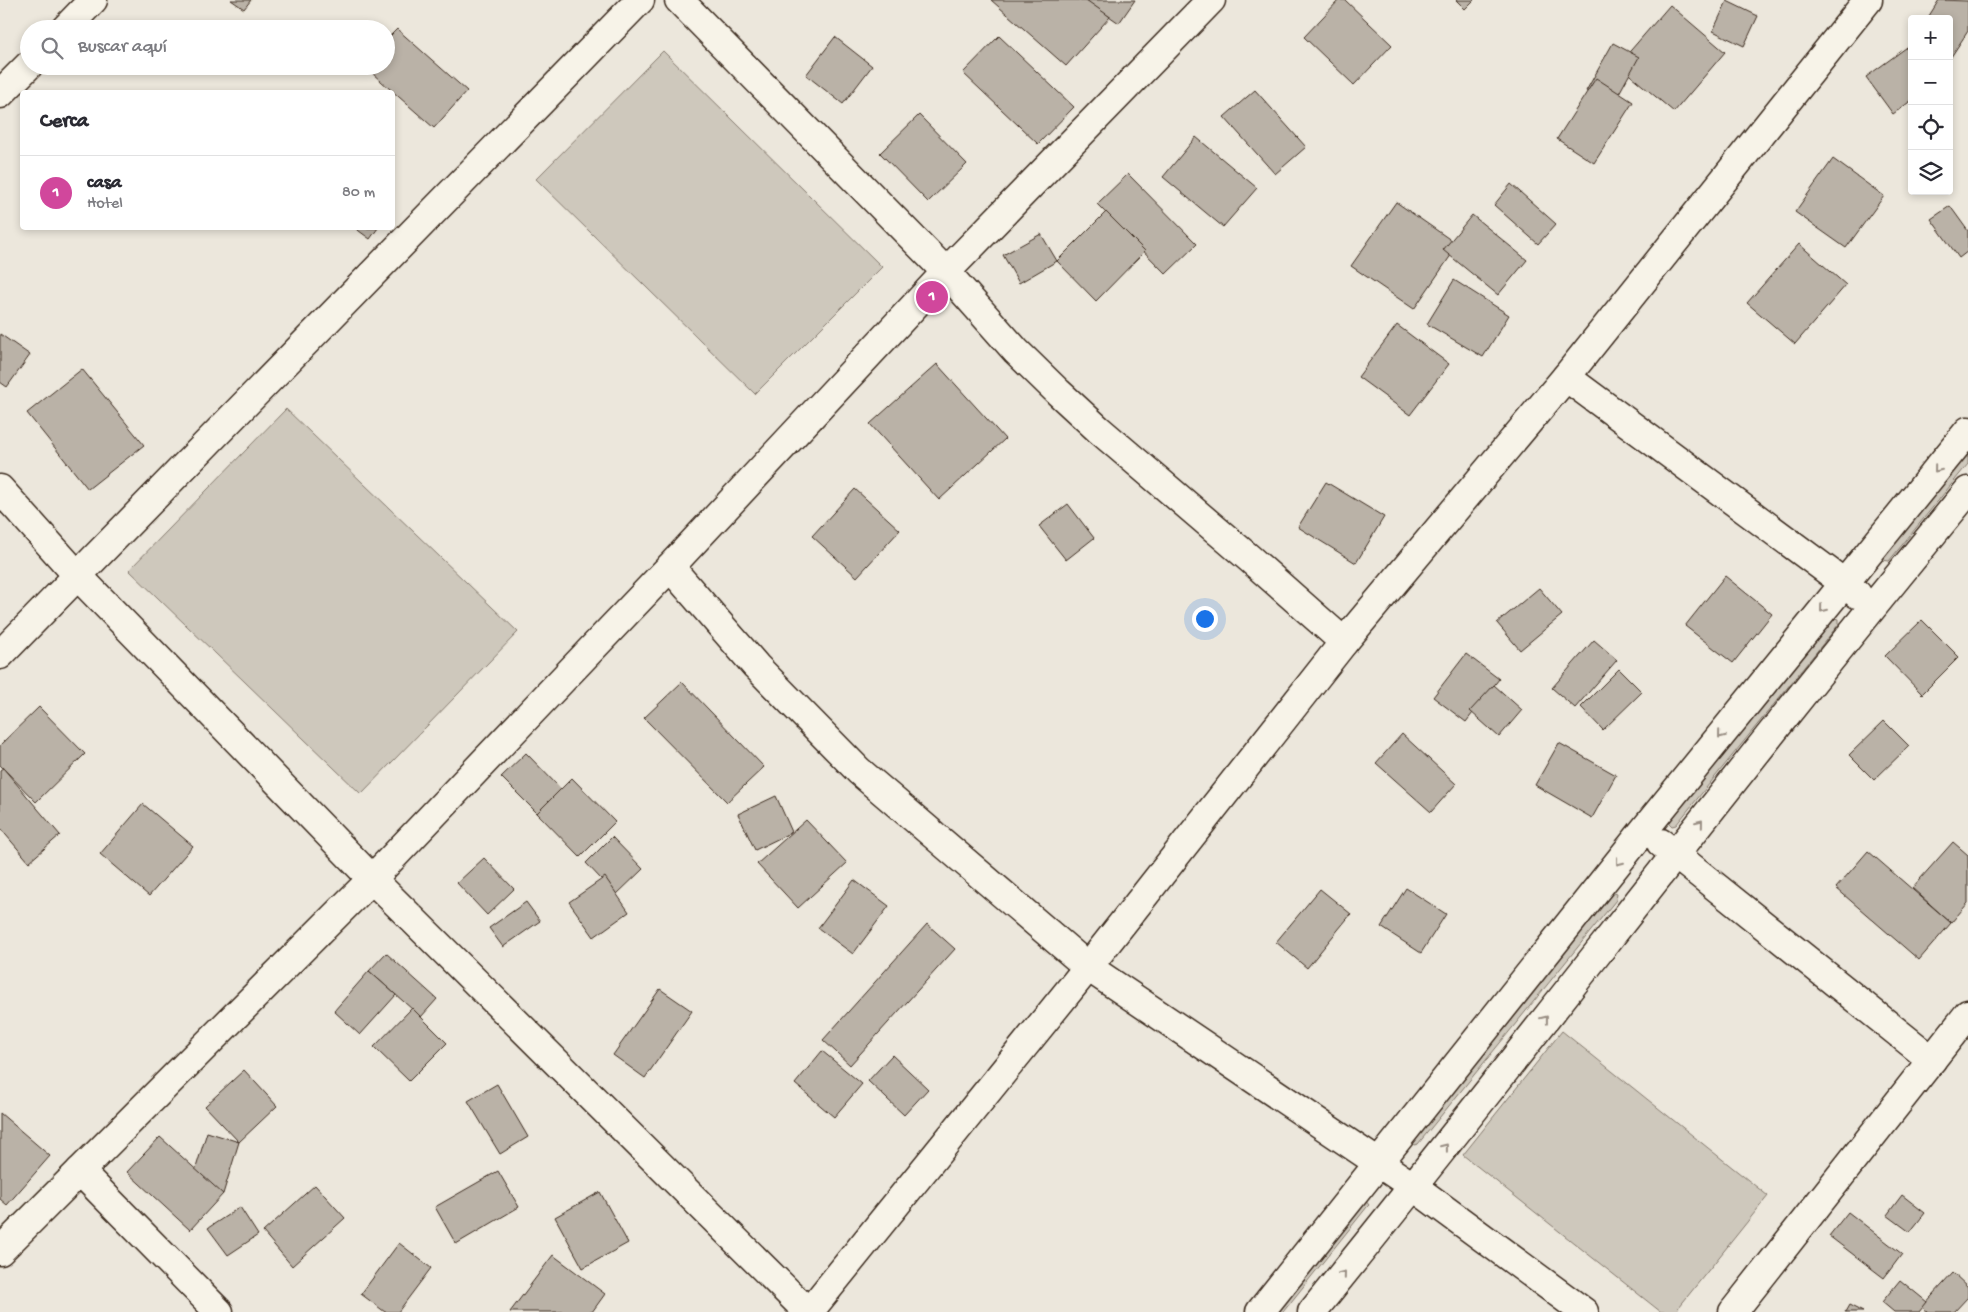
<!DOCTYPE html>
<html lang="es">
<head>
<meta charset="utf-8">
<style>
  :root { --surface:#fff; --page:#f2f2f3; --text:#2b2b33; --muted:#7c7c81; --line:#e1e1e2; --accent:#3b2a1e }
  body { margin:0; font-family:"Gochi Hand",sans-serif; background:var(--page); color:var(--text) }
  .controls { position:absolute; right:15px; top:15px; display:grid; overflow:hidden; border-radius:5px; box-shadow:0 2px 8px #0003 }
  .controls button { width:45px; height:45px; display:grid; place-items:center; padding:0; border:0; border-bottom:1px solid var(--line); background:var(--surface); color:var(--text); font:25px sans-serif }
  .you { position:absolute; left:1204px; top:618px; width:18px; height:18px; margin:-12px; border:4px solid #fff; border-radius:50%; background:#1a73e8; box-shadow:0 0 0 8px #1a73e833 }
  .badge { display:grid; place-items:center; width:32px; height:32px; border-radius:50%; background:var(--accent); color:#fff; font-size:16px; font-weight:700 }
  .pin { position:absolute; translate:-50% -50%; border:2px solid #fff; box-shadow:0 1px 5px #0006 }
  .list { margin:0; padding:0; list-style:none }
  h2 { display:flex; justify-content:space-between; align-items:center; height:65px; margin:0; padding:0 20px; font-size:21px }
  h2 small { font-size:16px; font-weight:400; color:var(--muted) }
  .list li { display:grid; grid-template-columns:32px 1fr auto; gap:15px; align-items:center; box-sizing:border-box; height:75px; padding:0 20px; border-top:1px solid var(--line) }
  .list b { display:block; font-size:19px; white-space:nowrap }
  .list p { margin:0; font-size:16px; white-space:nowrap; color:var(--muted) }
  .list em { font-size:16px; font-style:normal; color:var(--muted) }
  .icon { flex:none; width:28px; height:28px; fill:none; stroke:currentColor; stroke-width:2; stroke-linecap:round; stroke-linejoin:round }
  .map { position:relative; flex:none; width:1968px; height:1312px; overflow:hidden }
  .search { position:absolute; background:var(--surface); box-shadow:0 2px 8px #0003; left:20px; top:20px; width:375px; height:55px; display:flex; align-items:center; gap:12px; box-sizing:border-box; padding:0 18px; border-radius:28px; color:var(--muted); font-size:19px }
  .panel { position:absolute; background:var(--surface); box-shadow:0 2px 8px #0003; left:20px; top:90px; width:375px; height:140px; border-radius:5px }
  .map>svg:first-child { display:block }
  .green { fill:#cec8bc; stroke:#84796d }
  .building { fill:#bab2a7; stroke:#3b2a1e }
  .lines { fill:none; stroke-linecap:round; stroke-linejoin:round }
  .street-casing { stroke:#3b2a1e; stroke-width:31 }
  .street { stroke:#f7f3e8; stroke-width:28 }
  .oneway { stroke:#998e83 }
</style>
</head>
<body>
<div class="map">
<svg width="1968" height="1312" viewBox="0 0 1968 1312">
  <rect width="100%" height="100%" fill="#ece7dc"/>
  <filter id="ink" filterUnits="userSpaceOnUse"><feTurbulence type="fractalNoise" baseFrequency=".02" numOctaves="2"/><feDisplacementMap in="SourceGraphic" scale="10" xChannelSelector="R" yChannelSelector="G"/><feConvolveMatrix kernelMatrix="1 2 1 2 8 2 1 2 1" color-interpolation-filters="sRGB"/></filter>
  <g filter="url(#ink)">
    <!-- green -->
    <g class="green">
      <path d="M663,51L882,267L755,394L536,179Z"/>
      <path d="M286,409L518,632L361,794L129,570Z"/>
      <path d="M1968,449V464L1889,561L1882,560V557Z"/>
      <path d="M1833,617L1839,619V624L1676,825L1672,826L1668,822Z"/>
      <path d="M1611,892L1617,894L1616,900L1418,1144L1414,1145L1411,1142Z"/>
      <path d="M1562,1031L1768,1196L1675,1312H1661L1463,1155Z"/>
      <path d="M1365,1200L1369,1205L1367,1207L1283,1312H1271Z"/>
    </g>
    <!-- building -->
    <g class="building">
      <path d="M231,0H251L244,9Z"/>
      <path d="M991,0H1091L1110,17L1066,66Z"/>
      <path d="M1086,0H1135L1119,23Z"/>
      <path d="M1339,0H1345L1392,45L1354,85L1304,37Z"/>
      <path d="M1456,0H1474L1465,9Z"/>
      <path d="M1939,0L1968,1V31L1949,60V19H1927Z"/>
      <path d="M1727,1L1758,16L1744,46L1713,31Z"/>
      <path d="M1670,5L1725,52L1674,112L1618,65Z"/>
      <path d="M397,29L467,91L434,128L364,66H386V40Z"/>
      <path d="M999,36L1074,107L1038,144L963,73Z"/>
      <path d="M835,37L872,66L843,104L806,75Z"/>
      <path d="M1613,43L1639,57L1612,106L1586,91Z"/>
      <path d="M1910,45L1912,100L1893,114L1866,77Z"/>
      <path d="M1596,78L1633,102L1594,163L1557,139Z"/>
      <path d="M1255,90L1306,147L1275,174L1224,117Z"/>
      <path d="M919,115L967,164L928,202L880,153Z"/>
      <path d="M1196,137L1257,188L1223,227L1163,177Z"/>
      <path d="M1833,159L1884,196L1846,248L1795,212Z"/>
      <path d="M1128,174L1197,244L1166,274L1097,204Z"/>
      <path d="M1511,184L1556,224L1538,244L1494,205Z"/>
      <path d="M1396,202L1458,245L1414,309L1351,266Z"/>
      <path d="M1950,206L1968,231V251L1959,258L1931,219Z"/>
      <path d="M1106,212L1145,251L1096,301L1057,261Z"/>
      <path d="M1472,215L1527,260L1498,295L1443,250Z"/>
      <path d="M355,228H378L370,239Z"/>
      <path d="M1041,234L1057,261L1019,283L1003,255Z"/>
      <path d="M1799,244L1846,285L1795,344L1747,303Z"/>
      <path d="M1454,280L1509,315L1483,357L1427,324Z"/>
      <path d="M1397,325L1449,364L1410,415L1358,377Z"/>
      <path d="M0,334L30,355L7,387L0,382Z"/>
      <path d="M937,364L1005,439L939,500L870,424Z"/>
      <path d="M82,369L144,445L88,489L27,413Z"/>
      <path d="M1326,482L1384,517L1356,563L1298,527Z"/>
      <path d="M855,489L900,530L857,577L812,536Z"/>
      <path d="M1068,504L1094,538L1066,560L1039,526Z"/>
      <path d="M1725,576L1772,614L1733,663L1685,626Z"/>
      <path d="M1539,588L1562,615L1520,650L1497,623Z"/>
      <path d="M1922,620L1959,657L1922,694L1885,656Z"/>
      <path d="M1594,640L1617,660L1575,708L1552,688Z"/>
      <path d="M1466,654L1499,679L1466,722L1433,697Z"/>
      <path d="M1619,669L1642,692L1603,730L1581,707Z"/>
      <path d="M682,682L764,767L727,802L644,718Z"/>
      <path d="M1494,685L1522,710L1499,737L1470,711Z"/>
      <path d="M39,707L85,754L36,802L0,765V745Z"/>
      <path d="M1884,721L1909,746L1874,780L1849,755Z"/>
      <path d="M1402,734L1456,784L1431,812L1376,763Z"/>
      <path d="M1559,743L1616,775L1592,818L1535,785Z"/>
      <path d="M526,753L561,789L537,813L501,777Z"/>
      <path d="M3,768L60,835L29,862L0,828V770Z"/>
      <path d="M572,778L615,822L580,857L537,813Z"/>
      <path d="M776,796L792,832L755,850L738,814Z"/>
      <path d="M143,804L193,846L149,896L100,854Z"/>
      <path d="M806,820L847,863L798,908L757,864Z"/>
      <path d="M612,837L643,869L616,895L586,863Z"/>
      <path d="M1953,842L1968,855V903L1951,923L1912,888Z"/>
      <path d="M1868,851L1951,923L1919,960L1836,888Z"/>
      <path d="M484,858L514,889L487,915L457,883Z"/>
      <path d="M605,877L629,912L594,937L569,902Z"/>
      <path d="M854,880L889,906L853,954L818,928Z"/>
      <path d="M1406,888L1446,914L1421,953L1381,927Z"/>
      <path d="M1320,889L1351,914L1307,968L1276,942Z"/>
      <path d="M526,902L540,921L503,947L489,928Z"/>
      <path d="M927,924L955,949L850,1065L823,1040Z"/>
      <path d="M386,953L437,999L421,1017L369,971Z"/>
      <path d="M369,971L396,995L360,1035L334,1011Z"/>
      <path d="M660,989L692,1011L645,1078L613,1055Z"/>
      <path d="M412,1008L447,1043L409,1081L374,1047Z"/>
      <path d="M822,1051L862,1084L834,1117L795,1084Z"/>
      <path d="M892,1055L928,1089L904,1115L868,1081Z"/>
      <path d="M244,1070L277,1106L239,1142L205,1106Z"/>
      <path d="M497,1084L528,1137L500,1154L468,1101Z"/>
      <path d="M0,1113L50,1156L7,1205L0,1199Z"/>
      <path d="M207,1132L239,1142L223,1194L191,1184Z"/>
      <path d="M160,1137L223,1194L190,1230L127,1172Z"/>
      <path d="M498,1171L519,1207L456,1244L435,1207Z"/>
      <path d="M315,1185L345,1218L292,1266L263,1232Z"/>
      <path d="M600,1192L628,1243L583,1268L555,1217Z"/>
      <path d="M1902,1195L1925,1213L1910,1232L1887,1215Z"/>
      <path d="M240,1207L258,1235L228,1255L208,1228Z"/>
      <path d="M1848,1212L1902,1254L1884,1278L1829,1236Z"/>
      <path d="M399,1243L431,1268L398,1312H385L361,1294Z"/>
      <path d="M553,1255L605,1294L592,1312H510Z"/>
      <path d="M1953,1273L1968,1287V1297L1954,1312H1928L1922,1307Z"/>
      <path d="M1900,1280L1927,1302L1919,1312H1894L1882,1302Z"/>
      <path d="M1849,1305L1863,1312H1845Z"/>
    </g>
    <g class="lines">
      <defs>
        <g id="street">
          <path d="M679,0L946,272L1016,351L1058,392L1098,429L1249,558L1344,642"/>
          <path d="M65,29L93,0"/>
          <path d="M0,94L29,65"/>
          <path d="M1566,377L1844,583L1857,594"/>
          <path d="M0,489L78,576L372,879L808,1312"/>
          <path d="M670,567L756,666L859,771L1088,967L1414,1187L1584,1312"/>
          <path d="M0,655L640,0"/>
          <path d="M1661,843L1932,1060"/>
          <path d="M80,1171L219,1312"/>
          <path d="M0,1251L372,879L670,567L946,272L1211,0"/>
          <path d="M809,1312L1088,967L1344,642L1566,377L1868,0"/>
          <path d="M1260,1312L1644,830L1968,431"/>
          <path d="M1312,1312C1533,1040 1744,761 1968,491"/>
          <path d="M1733,1312L1968,1014"/>
        </g>
      </defs>
      <!-- street casing -->
      <use href="#street" class="street-casing"/>
      <!-- street -->
      <use href="#street" class="street"/>
    </g>
    <!-- one-way arrows -->
    <defs><path id="oneway-chevron" d="M-2-3.5L2.5 0L-2 3.5" fill="none" stroke-width="1.6" stroke-linecap="round" stroke-linejoin="round" transform="scale(1.25)"/></defs>
    <g class="oneway">
      <use href="#oneway-chevron" transform="translate(1937 469) rotate(129)"/>
      <use href="#oneway-chevron" transform="translate(1823 609) rotate(129)"/>
      <use href="#oneway-chevron" transform="translate(1721 735) rotate(129)"/>
      <use href="#oneway-chevron" transform="translate(1700 823) rotate(-51)"/>
      <use href="#oneway-chevron" transform="translate(1619 862) rotate(128)"/>
      <use href="#oneway-chevron" transform="translate(1545 1019) rotate(-52)"/>
      <use href="#oneway-chevron" transform="translate(1445 1147) rotate(-52)"/>
      <use href="#oneway-chevron" transform="translate(1343 1274) rotate(-51)"/>
    </g>
  </g>
</svg>
<div class="controls">
<button>+</button>
<button>−</button>
<button><svg class="icon" aria-label="locate" viewBox="0 0 24 24"><circle cx="12" cy="12" r="6"/><path d="M12 2v4M12 18v4M2 12h4M18 12h4"/></svg></button>
<button><svg class="icon" aria-label="layers" viewBox="0 0 24 24"><path d="M12 4l9 5-9 5-9-5zM3 14l9 5 9-5"/></svg></button>
</div>
<div class="you"></div>
<div class="pin badge" style="left:932px;top:297px;background:#d1479c">1</div>
<div class="search"><svg class="icon" aria-label="search" viewBox="0 0 24 24"><circle cx="10" cy="10" r="6"/><path d="M15 15l6 6"/></svg>Buscar aquí</div>
<section class="panel">
<h2>Cerca<small></small></h2>
<ul class="list">
<li><span class="badge" style="background:#d1479c">1</span><div><b>casa</b><p>Hotel</p></div><em>80 m</em></li>
</ul>
</section>
</div>
</body>
</html>
